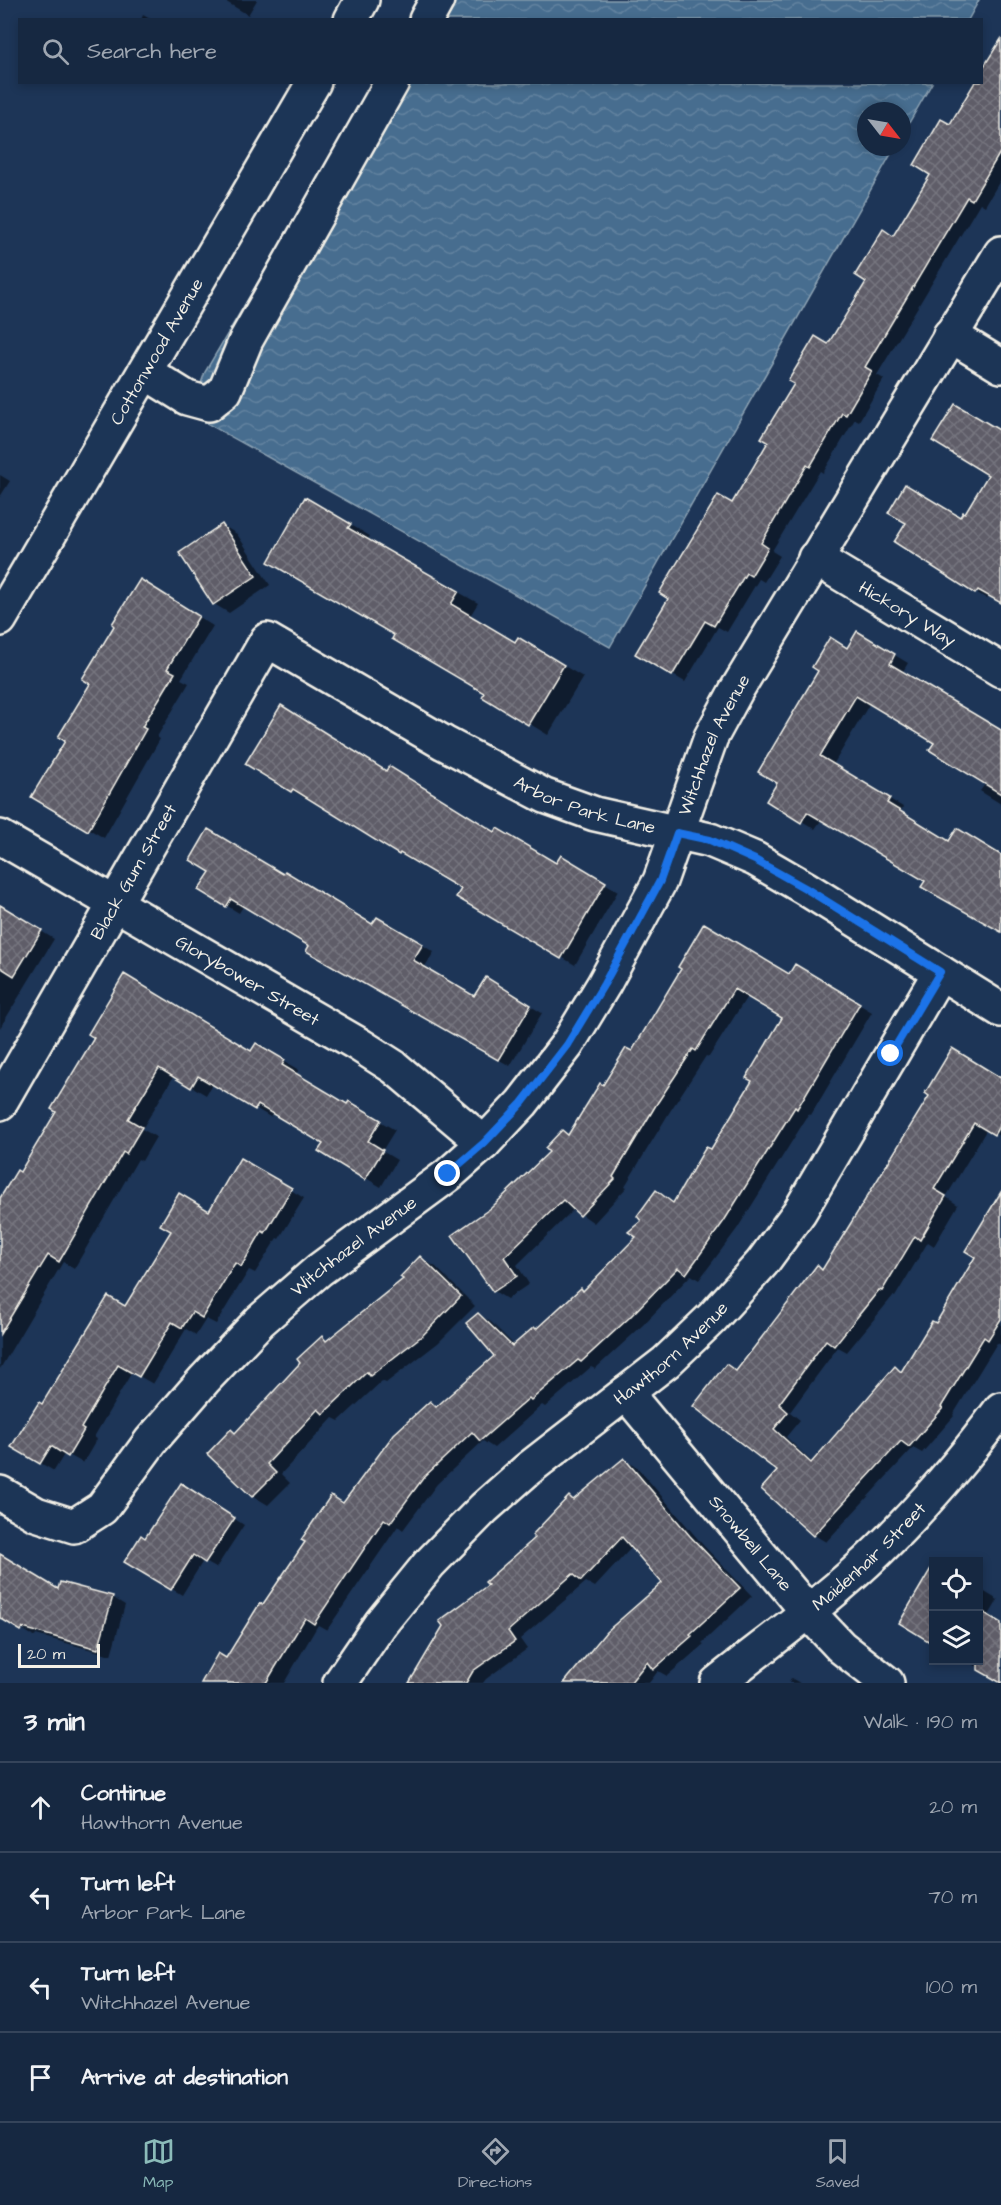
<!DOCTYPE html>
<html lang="en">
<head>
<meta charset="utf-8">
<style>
  :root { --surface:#162841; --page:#1f3048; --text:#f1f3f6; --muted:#9ea6b1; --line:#35445a; --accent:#8bbbb9 }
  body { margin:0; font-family:"Architects Daughter",sans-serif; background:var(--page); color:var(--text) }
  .controls { position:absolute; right:18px; bottom:18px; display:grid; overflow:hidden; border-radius:0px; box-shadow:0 3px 9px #0003 }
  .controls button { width:54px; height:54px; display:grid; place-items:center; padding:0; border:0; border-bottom:2px solid var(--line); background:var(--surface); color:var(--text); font:30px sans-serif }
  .compass { position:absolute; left:857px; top:102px; width:54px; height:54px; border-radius:50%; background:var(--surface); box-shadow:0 3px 9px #0003; rotate:121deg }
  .scale { position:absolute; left:18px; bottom:15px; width:82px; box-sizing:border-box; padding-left:6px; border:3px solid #f4f1e8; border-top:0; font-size:16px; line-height:21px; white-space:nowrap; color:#f4f1e8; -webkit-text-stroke:4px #1d3557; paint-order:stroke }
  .stop { position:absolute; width:18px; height:18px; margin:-14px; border:4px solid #1a73e8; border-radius:50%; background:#fff }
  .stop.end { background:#1a73e8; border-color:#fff; box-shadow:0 2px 6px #0008 }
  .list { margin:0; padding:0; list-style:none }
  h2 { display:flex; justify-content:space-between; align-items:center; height:78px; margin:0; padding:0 24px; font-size:26px }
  h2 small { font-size:20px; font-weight:400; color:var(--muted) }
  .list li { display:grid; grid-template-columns:39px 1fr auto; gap:18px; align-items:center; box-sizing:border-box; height:90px; padding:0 24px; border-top:2px solid var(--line) }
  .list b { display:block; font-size:22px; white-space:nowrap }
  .list p { margin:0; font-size:20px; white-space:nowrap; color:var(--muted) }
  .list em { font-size:20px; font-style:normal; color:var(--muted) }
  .icon { flex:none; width:33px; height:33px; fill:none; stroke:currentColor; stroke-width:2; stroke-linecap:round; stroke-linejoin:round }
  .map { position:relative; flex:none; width:1001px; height:1683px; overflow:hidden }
  .search { position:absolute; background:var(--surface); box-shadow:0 3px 9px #0003; left:18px; right:18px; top:18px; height:66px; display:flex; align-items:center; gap:15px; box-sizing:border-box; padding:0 21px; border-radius:0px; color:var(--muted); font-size:22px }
  .sheet { height:438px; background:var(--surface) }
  nav { display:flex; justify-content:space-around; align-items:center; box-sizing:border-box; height:84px; border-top:2px solid var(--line); background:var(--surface); font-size:16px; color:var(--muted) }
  nav a { display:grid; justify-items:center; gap:3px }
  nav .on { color:var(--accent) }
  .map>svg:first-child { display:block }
  .water { fill:url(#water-waves); stroke:#8ca2b3; stroke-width:1.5 }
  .shadow { fill:#0007 }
  .building { fill:url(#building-cross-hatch); stroke:#f4f1e8; stroke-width:1.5 }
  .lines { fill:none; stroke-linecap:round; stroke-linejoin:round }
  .minor-casing { stroke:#f4f1e8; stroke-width:38 }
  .minor { stroke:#1d3557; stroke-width:33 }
  .route { stroke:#1a73e8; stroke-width:8 }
  .labels { text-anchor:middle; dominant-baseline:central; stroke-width:4.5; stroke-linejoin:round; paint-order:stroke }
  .street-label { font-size:18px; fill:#f4f1e8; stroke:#1d3557 }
</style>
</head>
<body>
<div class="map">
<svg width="1001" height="1683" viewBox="0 0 1001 1683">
  <defs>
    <pattern id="water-waves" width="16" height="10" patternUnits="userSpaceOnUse" patternTransform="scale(1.5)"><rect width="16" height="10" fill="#476d8f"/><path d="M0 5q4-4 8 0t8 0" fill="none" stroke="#62829f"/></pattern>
    <pattern id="building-cross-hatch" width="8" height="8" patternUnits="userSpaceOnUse" patternTransform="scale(1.5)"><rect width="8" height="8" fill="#5e5d68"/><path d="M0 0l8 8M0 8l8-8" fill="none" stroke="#76757e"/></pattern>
  </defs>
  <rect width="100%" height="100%" fill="#1d3557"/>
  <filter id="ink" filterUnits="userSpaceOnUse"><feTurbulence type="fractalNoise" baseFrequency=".0167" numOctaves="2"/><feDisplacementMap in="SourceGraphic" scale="12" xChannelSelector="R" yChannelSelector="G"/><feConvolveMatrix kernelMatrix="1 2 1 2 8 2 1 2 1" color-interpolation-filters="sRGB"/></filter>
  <g filter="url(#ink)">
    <!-- water -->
    <g class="water">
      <path d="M423,0H979L968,20H412Z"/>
      <path d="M375,83H932L902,135V111H866V147H895L610,647L190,414L205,372Z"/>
    </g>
    <!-- shadow -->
    <g class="shadow">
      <path d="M223,0H257L248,15Z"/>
      <path d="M143,15L150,19L151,20H141Z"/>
      <path d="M1001,43V179L985,206L980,203L877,375L884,379L859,421L855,419L823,473L820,471L772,551L780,556L764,582L759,579L727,632L718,627L685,682L637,654L732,505L932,174L950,126L982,82Z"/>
      <path d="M1001,433V602L989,595L987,599L976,592L960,519L965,515L990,474Z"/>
      <path d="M0,475L10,481L0,497Z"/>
      <path d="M306,499L370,536L367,541L478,603L470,616L516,644L518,639L583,677L548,735L484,696L486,693L396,634Z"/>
      <path d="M222,525L237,534L270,585L229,613L214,604Z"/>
      <path d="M155,590L213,626L181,679L189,683L157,737L160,739L104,838L33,796Z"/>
      <path d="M858,633L908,663L902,673L1001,731V804L980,791L986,783L936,742L870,703L833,765L903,807L900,812L950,842L1001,856V930L927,881L822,819L815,829L768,801Z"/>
      <path d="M247,764L387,772L557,865L561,857L618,891L575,965L458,896L463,888L414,859L413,862L400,854L306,796L305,798Z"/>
      <path d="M284,875L373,926L377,919L434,952L424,968L475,998L486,979L542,1013L510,1066L308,951L311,945L244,905L239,913L201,890Z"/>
      <path d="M0,906L54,939L0,1028Z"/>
      <path d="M795,966L872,1012L811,1115L809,1114L737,1229L699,1280L691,1275L643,1325L595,1369L591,1367L545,1407L542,1405L494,1448L483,1441L437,1484L403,1530L398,1526L327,1630L318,1625L284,1683H202L227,1660L264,1606L344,1504L430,1403L438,1407L496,1357L478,1314L491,1322L515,1346L537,1330L584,1292L638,1237L657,1192L674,1203L711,1151L754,1081L784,1017L748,995L709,1057L706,1056L669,1113L625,1186L627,1187L594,1223L574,1209L517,1265L529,1284L507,1299L494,1291L454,1235L492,1209L551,1152L562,1131L570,1136L603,1086L633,1053L683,969L789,975Z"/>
      <path d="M96,1037L251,1052L256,1045L299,1070L295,1075L347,1106L349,1103L395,1130L382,1151L397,1160L381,1187L320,1151L325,1144L273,1113L270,1117L213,1083L206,1095L174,1076L142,1129L156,1137L142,1161L138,1159L74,1269L63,1262L0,1369V1201L21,1174L58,1112Z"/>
      <path d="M1001,1079V1137L987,1129L946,1197L958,1205L934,1246L928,1242L895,1297L893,1296L847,1352L838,1347L790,1412L800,1420L786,1437L813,1463L895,1368L902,1372L936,1325L1001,1212V1345L997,1343L953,1415L954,1416L922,1453L913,1448L826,1542L814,1535L763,1489L779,1471L727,1366L737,1372L817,1267L823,1271Z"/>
      <path d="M241,1160L304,1198L279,1239L277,1238L255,1273L249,1270L216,1324L206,1319L196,1335L186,1329L153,1384L132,1372L94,1437L97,1439L83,1463L65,1453L54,1471L13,1447L42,1406L209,1213Z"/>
      <path d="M421,1258L436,1267L475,1306L438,1343L386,1383L382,1381L339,1421L333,1418L281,1474L290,1483L268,1505L253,1496L209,1454L236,1434L322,1338L328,1341L405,1279Z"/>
      <path d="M624,1460L637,1467L703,1545L752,1596L702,1643L704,1644L667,1676L658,1671L649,1683H566L664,1583L632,1547L595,1587L586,1582L520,1639L527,1649L486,1679L483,1683H411L491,1586L574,1501Z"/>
      <path d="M192,1491L244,1525L216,1568L203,1561L182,1595L127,1562Z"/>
      <path d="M0,1564L59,1591L112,1597L125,1605L111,1655L36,1635L35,1637L0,1616Z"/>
      <path d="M934,1568V1642L901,1623Z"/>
      <path d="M978,1588L998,1600L988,1617L1001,1624V1681L966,1660H978Z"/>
      <path d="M791,1678L800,1683H789Z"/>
    </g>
    <!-- building -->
    <g class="building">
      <path d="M1001,39V151L972,200L967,197L865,367L872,371L846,415L842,413L810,467L807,465L761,543L768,548L751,576L746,573L714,626L705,621L672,676L635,654L668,599L659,593L718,495L732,503L768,442L761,438L794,384L788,381L815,336L828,344L866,282L855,275L883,229L893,236L930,175L914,165L941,119L950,124L975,82H981V71Z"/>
      <path d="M955,404L1001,431V603L978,590L975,594L894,542L906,523L888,513L905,484L960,517L963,512L965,513L988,475L932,441Z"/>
      <path d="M305,497L351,524L348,528L459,591L451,604L515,642L518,637L564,665L528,725L482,697L484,693L392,639L394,635L268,562Z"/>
      <path d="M222,524L256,576L213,605L179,553Z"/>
      <path d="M140,579L199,616L167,669L175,673L142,727L146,729L88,831L31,797L65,741L58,737L90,684L82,679L114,626L112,624Z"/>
      <path d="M857,631L895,654L890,664L1001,730V794L929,750L934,743L856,696L820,756L890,798L887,803L949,841L957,828L1001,855V932L921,887L925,881L807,812L801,823L766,801L777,783L758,772L818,671L812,667L830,637L847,648Z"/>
      <path d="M281,705L386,771L389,766L495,832L497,828L556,863L561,855L606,882L561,959L456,897L461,889L400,853L399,855L293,789L291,792L245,764Z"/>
      <path d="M208,829L283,874L285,871L372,924L377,917L423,944L413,960L474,996L486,977L531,1005L498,1060L306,951L309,946L231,899L226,907L198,890L210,872L190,860Z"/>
      <path d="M0,905L42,930L14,976L0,967Z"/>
      <path d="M704,923L789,974L795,964L860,1003L797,1109L795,1107L724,1221L686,1274L678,1268L629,1318L581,1362L578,1360L531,1400L529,1398L480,1441L472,1432L424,1477L390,1523L384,1519L314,1624L305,1618L266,1683H201L218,1653L226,1658L260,1603L263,1604L305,1542L301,1540L331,1495L343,1503L394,1434L430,1401L436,1407L494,1356L466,1323L478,1313L512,1346L534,1327L536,1329L581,1288L583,1291L636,1237L628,1232L641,1221L637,1216L656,1190L673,1203L706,1147L711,1149L752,1081L746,1078L782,1018L734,989L696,1051L693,1049L656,1105L613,1177L615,1179L580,1216L563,1200L504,1257L517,1276L493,1292L452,1235L491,1208L549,1152L545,1148L562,1130L568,1135L600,1083L603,1085L626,1048L632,1051L681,969L678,967Z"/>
      <path d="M124,974L251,1051L256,1043L285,1060L282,1065L347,1104L349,1101L381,1120L368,1141L383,1150L365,1180L318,1151L323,1144L258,1105L255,1110L198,1076L191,1088L159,1068L128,1119L142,1127L126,1154L123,1152L59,1262L48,1255L0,1334V1198L17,1170L20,1172L56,1112L51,1109L94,1038L88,1034Z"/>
      <path d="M952,1048L1001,1078V1123L994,1135L974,1123L934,1189L946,1196L920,1240L915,1236L882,1291L879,1290L834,1346L826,1340L779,1404L788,1412L774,1429L811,1463L895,1366L901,1372L932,1321L936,1323L975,1257L965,1251L1001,1192V1319L988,1340L984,1337L941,1407L943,1408L909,1447L901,1441L813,1536L761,1489L777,1471L693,1406L726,1364L736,1371L817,1265L822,1270L929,1096L925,1093Z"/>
      <path d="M240,1158L292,1188L265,1233L262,1231L241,1267L235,1263L202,1318L192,1312L182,1328L172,1322L139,1377L118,1365L81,1428L84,1430L68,1457L51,1446L40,1464L11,1447L39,1402L42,1404L108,1296L125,1306L171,1231L160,1225L179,1193L209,1211Z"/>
      <path d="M420,1256L461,1296L423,1335L370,1376L367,1372L323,1414L318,1409L267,1464L276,1473L252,1497L207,1454L231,1429L235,1433L300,1363L297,1359L322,1336L326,1341L403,1279L400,1277Z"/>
      <path d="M624,1458L690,1536L740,1588L690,1634L692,1636L653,1670L647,1662L630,1683H564L606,1632L662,1583L622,1537L581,1581L573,1574L508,1631L515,1641L473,1671L466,1683H409L443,1626L439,1621L488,1585L485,1582L535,1538L532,1535L569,1496L573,1500Z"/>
      <path d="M181,1483L235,1518L205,1563L193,1555L171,1590L124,1562L141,1535L145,1538Z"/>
      <path d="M0,1554L58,1589L60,1582L113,1596L98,1649L23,1628L21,1631L0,1618Z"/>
      <path d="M933,1565V1644L899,1623Z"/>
      <path d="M978,1609L1001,1623V1683L978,1670Z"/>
    </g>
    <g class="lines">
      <defs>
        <g id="minor">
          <path d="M351,20L362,0"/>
          <path d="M426,20L437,0"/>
          <path d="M950,335L1001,366"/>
          <path d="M145,372L187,398L209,404L225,391L246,340L392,82"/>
          <path id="s1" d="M815,558L1001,670"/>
          <path id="s2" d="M0,619L314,82"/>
          <path id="s3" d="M0,837L358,1044L394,1067L484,1143"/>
          <path id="s4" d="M0,1103L267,640L444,743L545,796L595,814L710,840L755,859L805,888L1001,1010"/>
          <path id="s5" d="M626,1393L808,1612L841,1647L887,1683"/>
          <path id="s6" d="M0,1493L36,1514L74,1526L102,1508L151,1441L204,1380L260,1321L319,1270L448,1175L484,1143L522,1103L567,1045L604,984L660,881L711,737L736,691L1001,253"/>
          <path id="s7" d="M340,1683L381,1623L429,1564L484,1508L528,1469L666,1362L712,1318L762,1263L800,1211L940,972"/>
          <path id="s8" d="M717,1683C771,1640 829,1599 879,1550C920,1510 967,1456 1001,1409"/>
        </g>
      </defs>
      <!-- minor casing -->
      <use href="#minor" class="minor-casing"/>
      <!-- minor -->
      <use href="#minor" class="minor"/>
    </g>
  </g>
  <g class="lines" filter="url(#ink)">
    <!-- route -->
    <path class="route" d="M448,1174L484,1143L522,1103L567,1045L604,984L660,881L677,833L710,840L755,860L805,888L940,972L891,1054"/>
  </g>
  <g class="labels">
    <!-- street labels -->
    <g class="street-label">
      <text stroke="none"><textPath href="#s2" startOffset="310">Cottonwood Avenue</textPath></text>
      <text stroke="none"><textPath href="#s1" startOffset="108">Hickory Way</textPath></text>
      <text stroke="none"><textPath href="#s6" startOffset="1110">Witchhazel Avenue</textPath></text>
      <text stroke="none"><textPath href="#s4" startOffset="894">Arbor Park Lane</textPath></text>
      <text stroke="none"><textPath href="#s4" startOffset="267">Black Gum Street</textPath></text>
      <text stroke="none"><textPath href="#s3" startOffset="286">Glorybower Street</textPath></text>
      <text stroke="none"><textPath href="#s6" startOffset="480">Witchhazel Avenue</textPath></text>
      <text stroke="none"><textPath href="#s7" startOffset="470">Hawthorn Avenue</textPath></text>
      <text stroke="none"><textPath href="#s5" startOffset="195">Snowbell Lane</textPath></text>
      <text stroke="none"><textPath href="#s8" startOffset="198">Maidenhair Street</textPath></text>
    </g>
  </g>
</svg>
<div class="controls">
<button><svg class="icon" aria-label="locate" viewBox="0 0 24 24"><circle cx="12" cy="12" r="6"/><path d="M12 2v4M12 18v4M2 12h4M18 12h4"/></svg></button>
<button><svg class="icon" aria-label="layers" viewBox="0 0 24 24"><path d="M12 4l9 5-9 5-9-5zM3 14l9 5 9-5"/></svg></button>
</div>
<svg class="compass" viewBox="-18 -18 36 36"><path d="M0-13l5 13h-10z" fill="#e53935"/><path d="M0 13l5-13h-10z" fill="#9ea6b1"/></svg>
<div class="scale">20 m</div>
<div class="stop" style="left:891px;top:1054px"></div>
<div class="stop end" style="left:448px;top:1174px"></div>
<div class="search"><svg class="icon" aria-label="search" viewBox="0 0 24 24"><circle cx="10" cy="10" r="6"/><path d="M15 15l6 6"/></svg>Search here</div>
</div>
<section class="sheet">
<h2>3 min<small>Walk · 190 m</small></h2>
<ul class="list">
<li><svg class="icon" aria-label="ahead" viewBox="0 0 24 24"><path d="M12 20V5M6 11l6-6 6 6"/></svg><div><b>Continue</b><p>Hawthorn Avenue</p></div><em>20 m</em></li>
<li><svg class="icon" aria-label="left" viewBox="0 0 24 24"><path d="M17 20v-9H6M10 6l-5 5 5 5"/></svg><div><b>Turn left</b><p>Arbor Park Lane</p></div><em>70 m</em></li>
<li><svg class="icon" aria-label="left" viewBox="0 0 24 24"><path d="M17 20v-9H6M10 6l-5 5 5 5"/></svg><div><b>Turn left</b><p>Witchhazel Avenue</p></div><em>100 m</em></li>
<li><svg class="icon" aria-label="arrive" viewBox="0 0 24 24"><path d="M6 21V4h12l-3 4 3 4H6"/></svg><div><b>Arrive at destination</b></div></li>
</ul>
</section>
<nav>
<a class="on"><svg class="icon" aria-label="map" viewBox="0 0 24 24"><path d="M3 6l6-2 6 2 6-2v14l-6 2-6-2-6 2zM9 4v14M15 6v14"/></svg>Map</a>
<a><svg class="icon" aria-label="directions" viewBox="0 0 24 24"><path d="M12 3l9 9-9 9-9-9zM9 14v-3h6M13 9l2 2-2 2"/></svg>Directions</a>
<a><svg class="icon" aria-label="saved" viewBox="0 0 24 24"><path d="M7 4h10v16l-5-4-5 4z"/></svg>Saved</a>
</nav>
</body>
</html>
